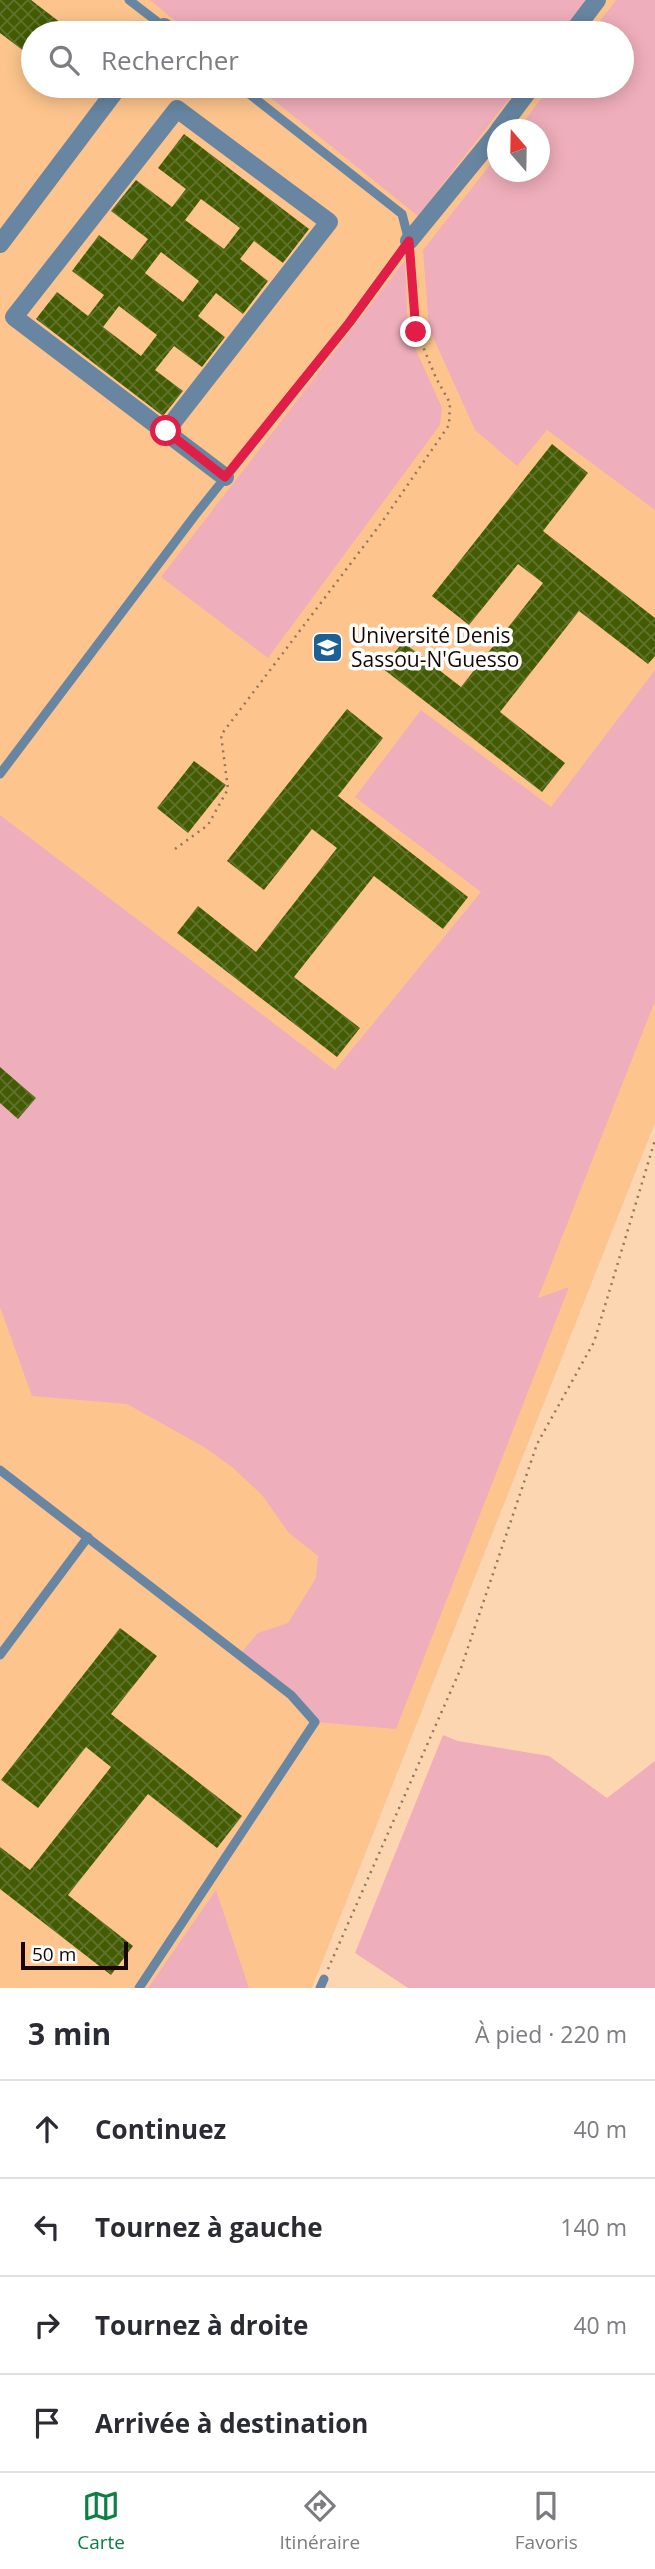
<!DOCTYPE html>
<html lang="fr">
<head>
<meta charset="utf-8">
<style>
  :root { --surface:#fff; --page:#f2f2f3; --text:#2b2b33; --muted:#7c7c81; --line:#e1e1e2; --accent:#0b8043 }
  body { margin:0; font-family:"Open Sans",sans-serif; background:var(--page); color:var(--text) }
  .compass { position:absolute; left:487px; top:119px; width:63px; height:63px; border-radius:50%; background:var(--surface); box-shadow:0 4px 18px #0003; rotate:340deg }
  .scale { position:absolute; left:21px; bottom:18px; width:107px; box-sizing:border-box; padding-left:7px; border:4px solid #170700; border-top:0; font-size:19px; line-height:24px; white-space:nowrap; color:#170700; -webkit-text-stroke:5px #fff; paint-order:stroke }
  .stop { position:absolute; width:21px; height:21px; margin:-16px; border:5px solid #e11d48; border-radius:50%; background:#fff }
  .stop.end { background:#e11d48; border-color:#fff; box-shadow:0 2px 7px #0008 }
  .list { margin:0; padding:0; list-style:none }
  h2 { display:flex; justify-content:space-between; align-items:center; height:91px; margin:0; padding:0 28px; font-size:30px }
  h2 small { font-size:23px; font-weight:400; color:var(--muted) }
  .list li { display:grid; grid-template-columns:46px 1fr auto; gap:21px; align-items:center; box-sizing:border-box; height:98px; padding:0 28px; border-top:2px solid var(--line) }
  .list b { display:block; font-size:26px; white-space:nowrap }
  .list em { font-size:23px; font-style:normal; color:var(--muted) }
  .icon { flex:none; width:38px; height:38px; fill:none; stroke:currentColor; stroke-width:2; stroke-linecap:round; stroke-linejoin:round }
  .map { position:relative; flex:none; width:655px; height:1988px; overflow:hidden }
  .search { position:absolute; background:var(--surface); box-shadow:0 4px 18px #0003; left:21px; right:21px; top:21px; height:77px; display:flex; align-items:center; gap:18px; box-sizing:border-box; padding:0 24px; border-radius:38px; color:var(--muted); font-size:26px }
  .sheet { height:483px; background:var(--surface) }
  nav { display:flex; justify-content:space-around; align-items:center; box-sizing:border-box; height:98px; border-top:2px solid var(--line); background:var(--surface); font-size:19px; color:var(--muted) }
  nav a { display:grid; justify-items:center; gap:4px }
  nav .on { color:var(--accent) }
  .map>svg:first-child { display:block }
  .built { fill:#fdc58d; fill-rule:evenodd }
  .green { fill:#efaebb }
  .building { fill:url(#building-cross-hatch); fill-rule:evenodd }
  .lines { fill:none; stroke-linecap:round; stroke-linejoin:round }
  .path { stroke:#91755d; stroke-width:2.5; stroke-dasharray:2 5; stroke-linecap:butt }
  .lane { stroke:#6886a2; stroke-width:9 }
  .street { stroke:#6886a2; stroke-width:18 }
  .route { stroke:#e11d48; stroke-width:9 }
  .labels { text-anchor:middle; dominant-baseline:central; stroke-width:7; stroke-linejoin:round; paint-order:stroke }
  .poi-label { font-size:21px; fill:#170700; stroke:#fff; text-anchor:start }
</style>
</head>
<body>
<div class="map">
<svg width="655" height="1988" viewBox="0 0 655 1988">
  <defs>
    <pattern id="building-cross-hatch" width="8" height="8" patternUnits="userSpaceOnUse" patternTransform="scale(1.75)"><rect width="8" height="8" fill="#435b02"/><path d="M0 0l8 8M0 8l8-8" fill="none" stroke="#60722e"/></pattern>
  </defs>
  <rect width="100%" height="100%" fill="#fcd6b0"/>
  <!-- built -->
  <path class="built" d="M0,0H655V1123L312,1988H0ZM33,33H622V86H33ZM498,130H540V172H498Z"/>
  <!-- green -->
  <g class="green">
    <path d="M150,0H586L560,33H190Z"/>
    <path d="M616,0H655V510L547,430L517,466L475,430L429,328L423,250L497,156L498,172H540V130L518,129L551,86H622V33H591Z"/>
    <path d="M256,86H519L418,216Z"/>
    <path d="M405,260L408,332L442,408L440,425L268,658L161,577Z"/>
    <path d="M655,670V1001L538,1298L569,1287L396,1729L315,1722L239,1655L258,1633L288,1623L316,1578L318,1556L289,1533L262,1495L232,1467L204,1447L127,1404L32,1396L0,1307V815L335,1070L481,892L355,797L421,710L551,807Z"/>
    <path d="M443,1735L458,1741L549,1756L607,1798L655,1761V1988H408L355,1953Z"/>
    <path d="M216,1890L249,1988H148Z"/>
  </g>
  <!-- building -->
  <g class="building">
    <path d="M0,0H31L74,33H33V58L0,33Z"/>
    <path d="M184,134L309,229L283,263L254,241L240,259L268,281L243,314L216,293L198,316L225,337L202,367L174,346L155,370L183,391L163,416L36,319L57,292L88,316L104,295L72,271L99,235L132,260L148,239L111,211L136,180L172,207L186,189L158,168ZM201,199L240,228L224,249L185,220ZM161,252L199,281L183,302L145,273ZM119,306L157,335L141,356L103,327Z"/>
    <path d="M552,444L588,473L543,531L655,618V656L648,664L579,611L500,712L565,763L542,792L382,668L403,642L461,687L543,583L518,564L469,625L432,596Z"/>
    <path d="M347,709L383,738L338,796L468,897L443,929L374,876L294,977L360,1028L337,1057L177,933L198,906L256,952L337,848L312,829L264,890L227,861Z"/>
    <path d="M194,761L226,785L188,833L157,808Z"/>
    <path d="M0,1067L36,1098L18,1119L0,1103Z"/>
    <path d="M120,1628L157,1656L111,1714L242,1816L217,1848L148,1794L68,1895L133,1946L111,1975L0,1889V1847L30,1870L111,1767L86,1747L38,1808L1,1780Z"/>
  </g>
  <g class="lines">
    <!-- path -->
    <g class="path">
      <path d="M175,849L208,825L228,789L221,735L382,522L449,425L450,403L436,378L417,332L411,257"/>
      <path d="M328,1969L461,1668L537,1444L594,1342L655,1140"/>
    </g>
    <!-- lane -->
    <g class="lane">
      <path d="M129,0L172,33"/>
      <path d="M0,774L196,514L349,323L409,241L402,214L239,86"/>
      <path d="M0,1470L291,1695L315,1722L139,1988"/>
      <path d="M0,1655L88,1537"/>
      <path d="M320,1988L324,1979"/>
    </g>
    <!-- street -->
    <g class="street">
      <path d="M159,33L164,27"/>
      <path d="M572,33L597,0"/>
      <path d="M499,130L532,86"/>
      <path d="M409,241L498,132"/>
      <path d="M0,244L119,86"/>
      <path d="M166,431L329,222L177,109L14,317L225,477"/>
    </g>
  </g>
  <g class="lines">
    <!-- route -->
    <path class="route" d="M166,431L225,477L349,323L409,241L416,332"/>
  </g>
  <!-- icons -->
  <defs>
    <symbol id="university-square" viewBox="-11 -11 22 22"><rect x="-9" y="-9" width="18" height="18" rx="4" fill="#1b6196" stroke="#fff"/><path d="M0-5L7-2L0 1L-7-2ZM-4 1L0 2.5L4 1V4Q0 6-4 4Z" fill="#fff"/></symbol>
  </defs>
  <g fill-rule="evenodd">
    <use href="#university-square" x="310" y="630" width="35" height="35"/>
  </g>
  <g class="labels">
    <!-- poi labels -->
    <g class="poi-label">
      <text x="351" y="635">Université Denis<tspan x="351" dy="24">Sassou-N'Guesso</tspan></text>
    </g>
  </g>
</svg>
<svg class="compass" viewBox="-18 -18 36 36"><path d="M0-13l5 13h-10z" fill="#e53935"/><path d="M0 13l5-13h-10z" fill="#7c7c81"/></svg>
<div class="scale">50 m</div>
<div class="stop" style="left:166px;top:431px"></div>
<div class="stop end" style="left:416px;top:332px"></div>
<div class="search"><svg class="icon" aria-label="search" viewBox="0 0 24 24"><circle cx="10" cy="10" r="6"/><path d="M15 15l6 6"/></svg>Rechercher</div>
</div>
<section class="sheet">
<h2>3 min<small>À pied · 220 m</small></h2>
<ul class="list">
<li><svg class="icon" aria-label="ahead" viewBox="0 0 24 24"><path d="M12 20V5M6 11l6-6 6 6"/></svg><div><b>Continuez</b></div><em>40 m</em></li>
<li><svg class="icon" aria-label="left" viewBox="0 0 24 24"><path d="M17 20v-9H6M10 6l-5 5 5 5"/></svg><div><b>Tournez à gauche</b></div><em>140 m</em></li>
<li><svg class="icon" aria-label="right" viewBox="0 0 24 24"><path d="M7 20v-9h11M14 6l5 5-5 5"/></svg><div><b>Tournez à droite</b></div><em>40 m</em></li>
<li><svg class="icon" aria-label="arrive" viewBox="0 0 24 24"><path d="M6 21V4h12l-3 4 3 4H6"/></svg><div><b>Arrivée à destination</b></div></li>
</ul>
</section>
<nav>
<a class="on"><svg class="icon" aria-label="map" viewBox="0 0 24 24"><path d="M3 6l6-2 6 2 6-2v14l-6 2-6-2-6 2zM9 4v14M15 6v14"/></svg>Carte</a>
<a><svg class="icon" aria-label="directions" viewBox="0 0 24 24"><path d="M12 3l9 9-9 9-9-9zM9 14v-3h6M13 9l2 2-2 2"/></svg>Itinéraire</a>
<a><svg class="icon" aria-label="saved" viewBox="0 0 24 24"><path d="M7 4h10v16l-5-4-5 4z"/></svg>Favoris</a>
</nav>
</body>
</html>
